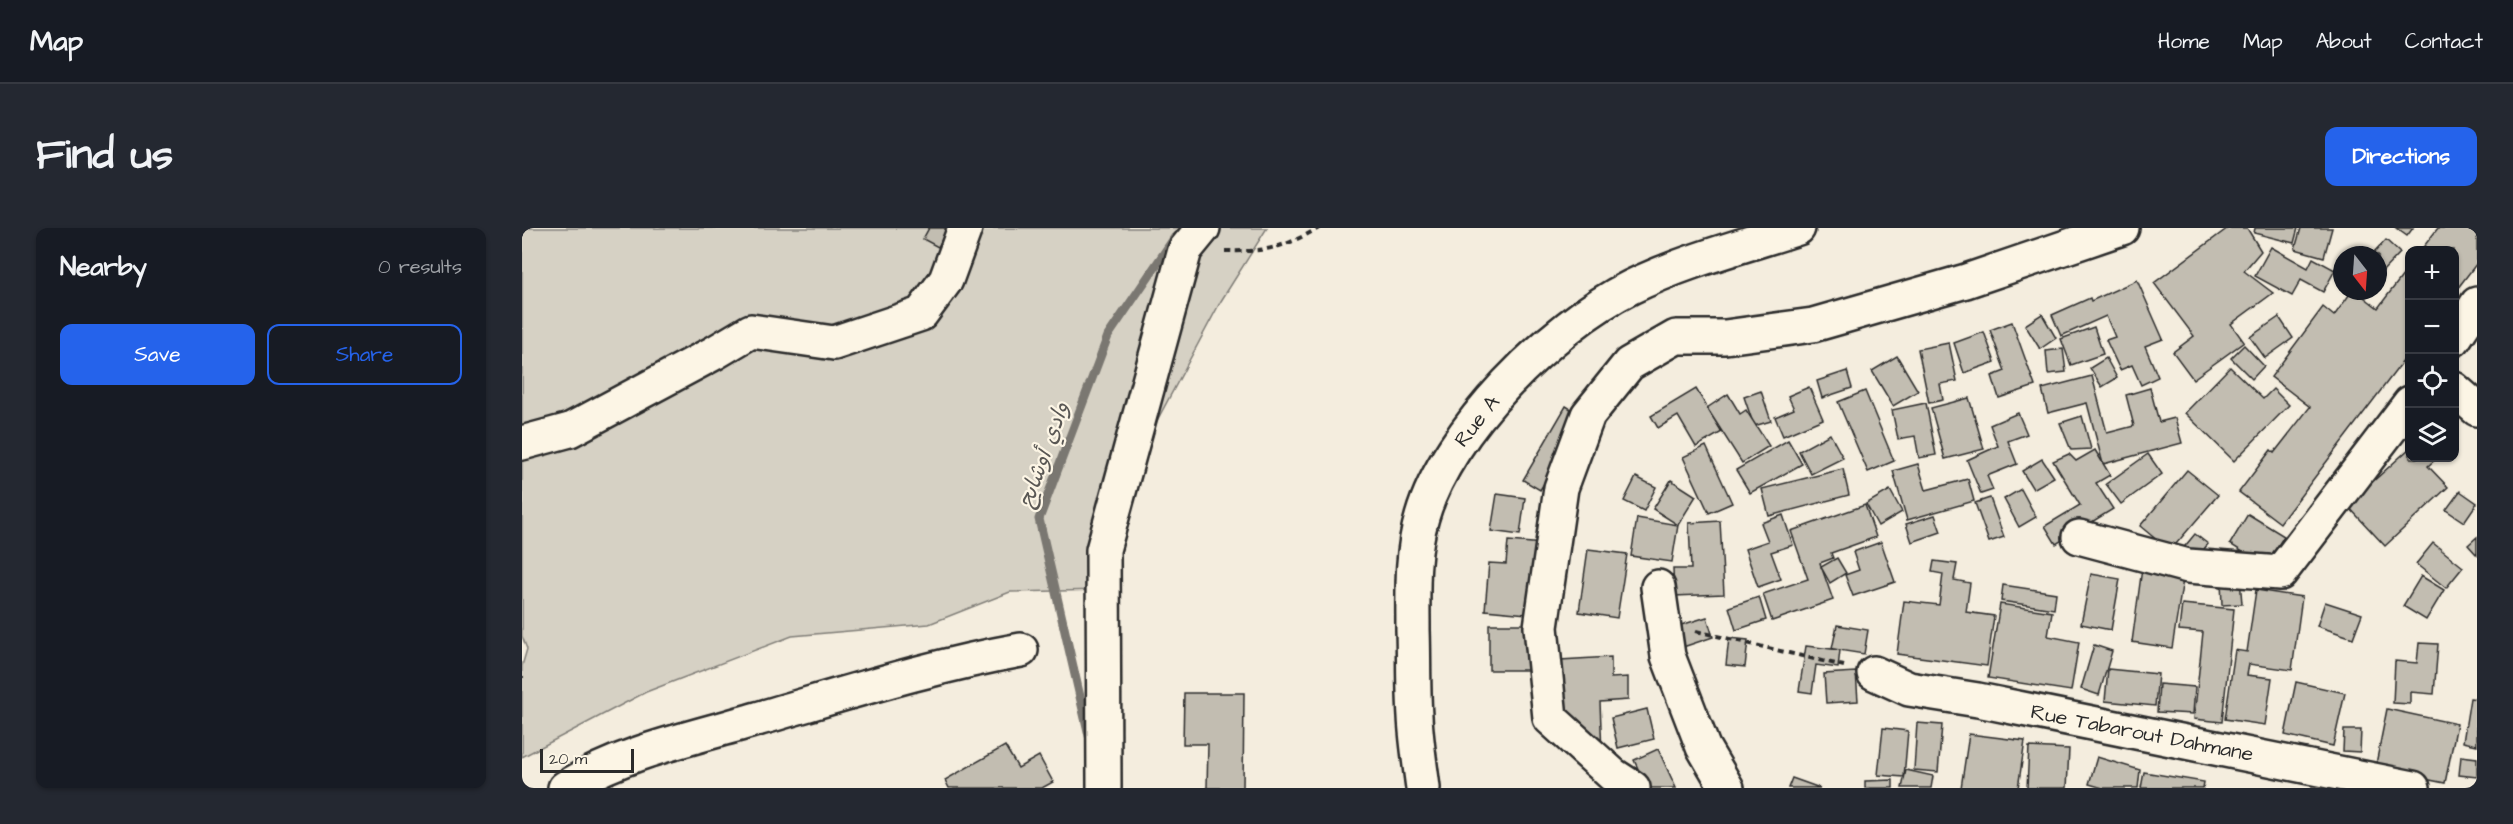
<!DOCTYPE html>
<html lang="en">
<head>
<meta charset="utf-8">
<style>
  :root { --surface:#171b24; --page:#242831; --text:#f1f3f6; --muted:#9ea1a6; --line:#363941; --accent:#2563eb }
  body { margin:0; font-family:"Architects Daughter","Playpen Sans Arabic",sans-serif; background:var(--page); color:var(--text) }
  .controls { position:absolute; right:18px; top:18px; display:grid; overflow:hidden; border-radius:12px; box-shadow:0 2px 4px #0004 }
  .controls button { width:54px; height:54px; display:grid; place-items:center; padding:0; border:0; border-bottom:2px solid var(--line); background:var(--surface); color:var(--text); font:30px sans-serif }
  .compass { position:absolute; left:1811px; top:18px; width:54px; height:54px; border-radius:50%; background:var(--surface); box-shadow:0 2px 4px #0004; rotate:163deg }
  .scale { position:absolute; left:18px; bottom:15px; width:94px; box-sizing:border-box; padding-left:6px; border:3px solid #2b2b2b; border-top:0; font-size:16px; line-height:21px; white-space:nowrap; color:#2b2b2b; -webkit-text-stroke:4px #fcf5e5; paint-order:stroke }
  .list { margin:0; padding:0; list-style:none }
  h2 { display:flex; justify-content:space-between; align-items:center; height:78px; margin:0; padding:0 24px; font-size:26px }
  h2 small { font-size:20px; font-weight:400; color:var(--muted) }
  .actions { display:flex; gap:12px; padding:18px 24px }
  .actions a { flex:1; padding:14px 0; border:2px solid var(--accent); border-radius:12px; text-align:center; font-size:21px; color:var(--accent) }
  .actions .main { background:var(--accent); color:#fff }
  .icon { flex:none; width:33px; height:33px; fill:none; stroke:currentColor; stroke-width:2; stroke-linecap:round; stroke-linejoin:round }
  .map { position:relative; flex:none; width:1955px; height:560px; overflow:hidden; border-radius:12px }
  header { display:flex; align-items:center; gap:36px; box-sizing:border-box; height:84px; padding:0 30px; background:var(--surface); border-bottom:2px solid var(--line) }
  header strong { font-size:28px }
  nav { display:flex; gap:33px; margin-inline-start:auto; font-size:21px }
  .intro { display:flex; align-items:center; justify-content:space-between; box-sizing:border-box; height:144px; padding:0 36px }
  h1 { margin:0; font-size:42px }
  .button { padding:15px 27px; border-radius:12px; background:var(--accent); color:#fff; font-size:21px; font-weight:700 }
  main { display:flex; gap:36px; padding:0 36px }
  aside { flex:1; background:var(--surface); border-radius:12px; box-shadow:0 2px 4px #0004 }
  .map>svg:first-child { display:block }
  .green { fill:#d6d1c4; stroke:#807e78; stroke-width:1.5 }
  .lines { fill:none; stroke-linecap:round; stroke-linejoin:round }
  .stream { stroke:#7a7771; stroke-width:9 }
  .building { fill:#c2bdb1; stroke:#2b2b2b; stroke-width:1.5 }
  .minor-casing { stroke:#2b2b2b; stroke-width:38 }
  .path { stroke:#2b2b2b; stroke-width:4; stroke-dasharray:6 4.5; stroke-linecap:butt }
  .minor { stroke:#fcf5e5; stroke-width:33 }
  .labels { text-anchor:middle; dominant-baseline:central; stroke-width:4.5; stroke-linejoin:round; paint-order:stroke }
  .street-label { font-size:21px; fill:#2b2b2b; stroke:#fcf5e5 }
  .water-label { font-size:22px; font-style:italic; fill:#595754; stroke:#fcf5e5 }
</style>
</head>
<body>
<header>
<strong>Map</strong>
<nav><a>Home</a><a>Map</a><a>About</a><a>Contact</a></nav>
</header>
<div class="intro"><h1>Find us</h1><a class="button">Directions</a></div>
<main>
<aside>
<h2>Nearby<small>0 results</small></h2>
<ul class="list">
</ul>
<div class="actions"><a class="main">Save</a><a>Share</a></div>
</aside>
<div class="map">
<svg width="1955" height="560" viewBox="0 0 1955 560">
  <rect width="100%" height="100%" fill="#f4edde"/>
  <filter id="ink" filterUnits="userSpaceOnUse"><feTurbulence type="fractalNoise" baseFrequency=".0167" numOctaves="2"/><feDisplacementMap in="SourceGraphic" scale="12" xChannelSelector="R" yChannelSelector="G"/><feConvolveMatrix kernelMatrix="1 2 1 2 8 2 1 2 1" color-interpolation-filters="sRGB"/></filter>
  <g filter="url(#ink)">
    <!-- green -->
    <path class="green" d="M0,0H745L699,73L607,245L582,362L488,364L407,396L270,408L124,464L0,529V438L5,421L0,408Z"/>
    <g class="lines">
      <!-- stream -->
      <path class="stream" d="M568,512L517,291L586,108L653,9"/>
    </g>
    <!-- building -->
    <g class="building">
      <path d="M407,0H426L416,19L401,11Z"/>
      <path d="M1706,0H1725L1739,23L1722,43L1751,65L1709,96L1722,114L1671,151L1651,124L1672,108L1632,55Z"/>
      <path d="M1733,0H1776L1772,15L1732,5Z"/>
      <path d="M1779,0H1810L1802,29L1773,21Z"/>
      <path d="M1874,0H1891L1885,8Z"/>
      <path d="M1916,0H1955V35L1932,65V22H1899Z"/>
      <path d="M1864,12L1878,25L1858,46L1856,44V27H1850Z"/>
      <path d="M1749,19L1786,40L1791,30L1813,42L1801,64L1779,52L1770,68L1733,48Z"/>
      <path d="M1888,38V124L1758,295L1717,264L1749,222L1752,225L1788,179L1749,149L1801,79L1812,88L1830,63H1834L1856,80Z"/>
      <path d="M1615,52L1641,111L1623,118L1636,149L1619,157L1610,137L1598,142L1584,112L1593,109L1584,88L1539,108L1530,87L1568,70L1569,73Z"/>
      <path d="M1520,86L1534,110L1518,121L1503,97Z"/>
      <path d="M1757,89L1771,110L1743,130L1728,109Z"/>
      <path d="M1490,94L1513,158L1477,170L1470,148L1483,143L1468,102Z"/>
      <path d="M1572,99L1581,126L1549,137L1539,111Z"/>
      <path d="M1462,104L1473,134L1442,145L1432,115Z"/>
      <path d="M1427,115L1435,153L1418,156L1421,172L1407,175L1396,121Z"/>
      <path d="M1722,117L1742,138L1730,151L1709,130Z"/>
      <path d="M1541,121L1544,144L1526,146L1524,123Z"/>
      <path d="M1375,128L1396,163L1371,178L1350,143Z"/>
      <path d="M1584,130L1595,150L1580,159L1568,140Z"/>
      <path d="M1708,139L1741,171L1751,161L1767,177L1712,233L1663,185Z"/>
      <path d="M1325,143L1330,160L1300,170L1295,153Z"/>
      <path d="M1570,148L1585,205L1612,198L1604,167L1628,160L1637,194L1653,190L1660,215L1581,236L1565,175L1526,185L1520,161Z"/>
      <path d="M1287,159L1301,191L1261,208L1253,189L1272,181L1266,168Z"/>
      <path d="M1174,161L1200,204L1174,219L1156,188L1136,200L1129,188Z"/>
      <path d="M1239,163L1249,193L1232,198L1222,169Z"/>
      <path d="M1343,163L1372,233L1346,244L1316,174Z"/>
      <path d="M1206,166L1218,186L1224,182L1247,218L1220,235L1185,180Z"/>
      <path d="M1447,170L1462,221L1423,231L1409,180Z"/>
      <path d="M1404,175L1414,227L1397,230L1393,208L1376,211L1370,182Z"/>
      <path d="M1044,178L1062,189L1018,262L1001,252Z"/>
      <path d="M1496,185L1505,206L1486,213L1495,236L1465,248L1471,262L1459,266L1445,232L1476,218L1468,197Z"/>
      <path d="M1560,188L1569,221L1549,222L1538,195Z"/>
      <path d="M1308,206L1321,230L1289,246L1277,223Z"/>
      <path d="M1266,212L1280,236L1228,265L1214,242Z"/>
      <path d="M1184,218L1210,275L1187,285L1161,229Z"/>
      <path d="M1888,220V230H1915L1906,238L1926,259L1863,318L1825,277Z"/>
      <path d="M1573,222L1588,247L1574,255L1591,281L1534,316L1523,298L1558,277L1531,233L1547,226L1554,233Z"/>
      <path d="M1626,226L1640,246L1599,276L1584,256Z"/>
      <path d="M1520,231L1532,249L1511,261L1500,243Z"/>
      <path d="M1396,236L1404,262L1446,251L1452,273L1385,292L1371,243Z"/>
      <path d="M1321,241L1327,267L1247,288L1240,261Z"/>
      <path d="M1665,242L1696,267L1648,323L1618,298Z"/>
      <path d="M1114,249L1134,259L1122,283L1102,273Z"/>
      <path d="M1149,252L1174,268L1156,297L1131,281Z"/>
      <path d="M1499,261L1514,289L1497,299L1482,271Z"/>
      <path d="M1368,262L1380,284L1356,298L1344,276Z"/>
      <path d="M1938,263L1955,275L1942,294L1924,282Z"/>
      <path d="M975,266L1003,270L998,307L969,303Z"/>
      <path d="M1468,270L1482,309L1467,314L1453,275Z"/>
      <path d="M1343,277L1354,309L1309,325L1311,330L1298,335L1311,372L1250,393L1241,366L1286,351L1269,303Z"/>
      <path d="M1726,286L1762,308L1743,338L1708,316Z"/>
      <path d="M1261,287L1271,317L1249,324L1259,351L1236,359L1223,321L1246,313L1239,295Z"/>
      <path d="M1413,287L1419,304L1390,314L1384,296Z"/>
      <path d="M1115,290L1156,297L1150,334L1109,328Z"/>
      <path d="M1198,293L1202,366L1152,368L1151,341H1169L1167,295Z"/>
      <path d="M1673,306L1686,316L1672,333L1659,323Z"/>
      <path d="M1955,309V327L1946,317Z"/>
      <path d="M986,313L1022,316L1015,387L963,382L967,335L984,336Z"/>
      <path d="M1359,314L1373,354L1331,368L1323,347L1337,342L1331,324Z"/>
      <path d="M1911,315L1941,339L1924,360L1894,336Z"/>
      <path d="M1066,321L1105,326L1095,390L1057,384Z"/>
      <path d="M1315,330L1324,345L1308,355L1299,339Z"/>
      <path d="M1412,333L1435,336L1432,352L1448,355L1444,384L1472,388L1465,438L1375,426L1382,373L1417,377L1421,346L1410,344Z"/>
      <path d="M1621,333L1663,339L1650,420L1610,414Z"/>
      <path d="M1569,346L1598,351L1589,402L1559,396Z"/>
      <path d="M1899,348L1922,362L1904,392L1881,378Z"/>
      <path d="M1718,351L1720,376L1700,377L1699,352Z"/>
      <path d="M1481,357L1534,365L1532,381L1479,373Z"/>
      <path d="M1734,362L1780,369L1770,442L1727,436L1725,447L1750,450L1743,497L1703,491L1713,422L1725,424Z"/>
      <path d="M1237,369L1244,392L1214,402L1207,379Z"/>
      <path d="M1803,374L1840,386L1831,410L1795,398Z"/>
      <path d="M1478,376L1530,384L1526,408L1557,414L1549,463L1466,450Z"/>
      <path d="M1660,376L1712,381L1700,494L1672,491L1681,404L1657,402Z"/>
      <path d="M1185,389L1191,409L1152,422L1146,401Z"/>
      <path d="M967,396H1013L1011,442H967Z"/>
      <path d="M1315,397L1346,402L1342,426L1310,421Z"/>
      <path d="M1207,410L1226,412L1223,439L1204,437Z"/>
      <path d="M1897,415L1916,416L1912,466L1888,464V476L1871,475L1873,433L1895,435Z"/>
      <path d="M1572,417L1590,423L1577,467L1559,461Z"/>
      <path d="M1284,418L1318,422L1316,440L1294,437L1290,465L1277,463Z"/>
      <path d="M1089,429V450L1106,449V472L1078,474L1080,526L1042,527L1038,432Z"/>
      <path d="M1586,441L1636,446L1633,478L1583,473Z"/>
      <path d="M1334,444L1336,473L1304,475L1302,446Z"/>
      <path d="M1774,454L1823,465L1811,518L1763,507Z"/>
      <path d="M1637,456L1673,459L1671,486L1635,484Z"/>
      <path d="M662,465H722L721,560H685L686,516H661Z"/>
      <path d="M1948,470L1955,471V517L1941,514Z"/>
      <path d="M1125,481L1132,511L1096,520L1089,490Z"/>
      <path d="M1865,481L1935,496L1923,555L1853,541Z"/>
      <path d="M1395,495L1420,497L1416,544L1392,542Z"/>
      <path d="M1361,500L1386,503L1382,549L1356,547Z"/>
      <path d="M1822,502H1839L1838,524L1821,523Z"/>
      <path d="M1447,506L1503,513L1496,560H1439Z"/>
      <path d="M483,518L496,540L517,528L531,554L520,560H427L423,552Z"/>
      <path d="M1507,519L1547,521L1545,560H1505Z"/>
      <path d="M1136,521L1154,560H1125L1112,532Z"/>
      <path d="M1939,528L1955,530V549L1937,547Z"/>
      <path d="M1575,529L1618,542L1616,560H1581L1567,556Z"/>
      <path d="M1384,542L1411,548L1409,560H1380Z"/>
      <path d="M1622,544L1682,554L1681,560H1619Z"/>
      <path d="M1270,550L1298,560H1266Z"/>
      <path d="M1371,552V560H1343V553Z"/>
    </g>
    <g class="lines">
      <defs>
        <g id="minor">
          <path d="M1932,111L1955,76"/>
          <path d="M1932,161L1955,181"/>
          <path d="M0,215L48,202L192,125L229,103L312,115L399,86L424,52L443,0"/>
          <path d="M1557,309L1666,338L1758,345L1888,175"/>
          <path d="M1136,359L1146,428L1181,519L1205,560"/>
          <path d="M1352,445L1387,461L1456,472L1891,560"/>
          <path d="M43,560C100,524 171,510 235,491C322,466 409,438 499,422"/>
          <path d="M582,560L581,322L663,22L681,0"/>
          <path d="M901,560C898,536 894,512 893,488C891,459 892,430 891,402C891,365 889,325 900,289C925,202 1030,98 1109,59C1162,33 1221,18 1276,0"/>
          <path d="M1111,560L1091,547L1028,490L1019,399L1039,260L1066,187L1107,136L1154,109H1203L1291,97L1444,53L1600,0"/>
        </g>
      </defs>
      <!-- minor casing -->
      <use href="#minor" class="minor-casing"/>
      <!-- path -->
      <g class="path">
        <path d="M703,23C745,24 760,20 797,0"/>
        <path d="M1174,403L1322,438"/>
        <path d="M0,448V450"/>
      </g>
      <!-- minor -->
      <use href="#minor" class="minor"/>
    </g>
  </g>
  <g class="labels">
    <!-- street labels -->
    <g class="street-label">
      <text transform="translate(955 193) rotate(-52)">Rue A</text>
      <text transform="translate(1620 505) rotate(11)">Rue Tabarout Dahmane</text>
    </g>
    <!-- water labels -->
    <g class="water-label">
      <text transform="translate(522 227) rotate(-70)">وادي أوشايح</text>
    </g>
  </g>
</svg>
<div class="controls">
<button>+</button>
<button>−</button>
<button><svg class="icon" aria-label="locate" viewBox="0 0 24 24"><circle cx="12" cy="12" r="6"/><path d="M12 2v4M12 18v4M2 12h4M18 12h4"/></svg></button>
<button><svg class="icon" aria-label="layers" viewBox="0 0 24 24"><path d="M12 4l9 5-9 5-9-5zM3 14l9 5 9-5"/></svg></button>
</div>
<svg class="compass" viewBox="-18 -18 36 36"><path d="M0-13l5 13h-10z" fill="#e53935"/><path d="M0 13l5-13h-10z" fill="#9ea1a6"/></svg>
<div class="scale">20 m</div>
</div>
</main>
</body>
</html>
